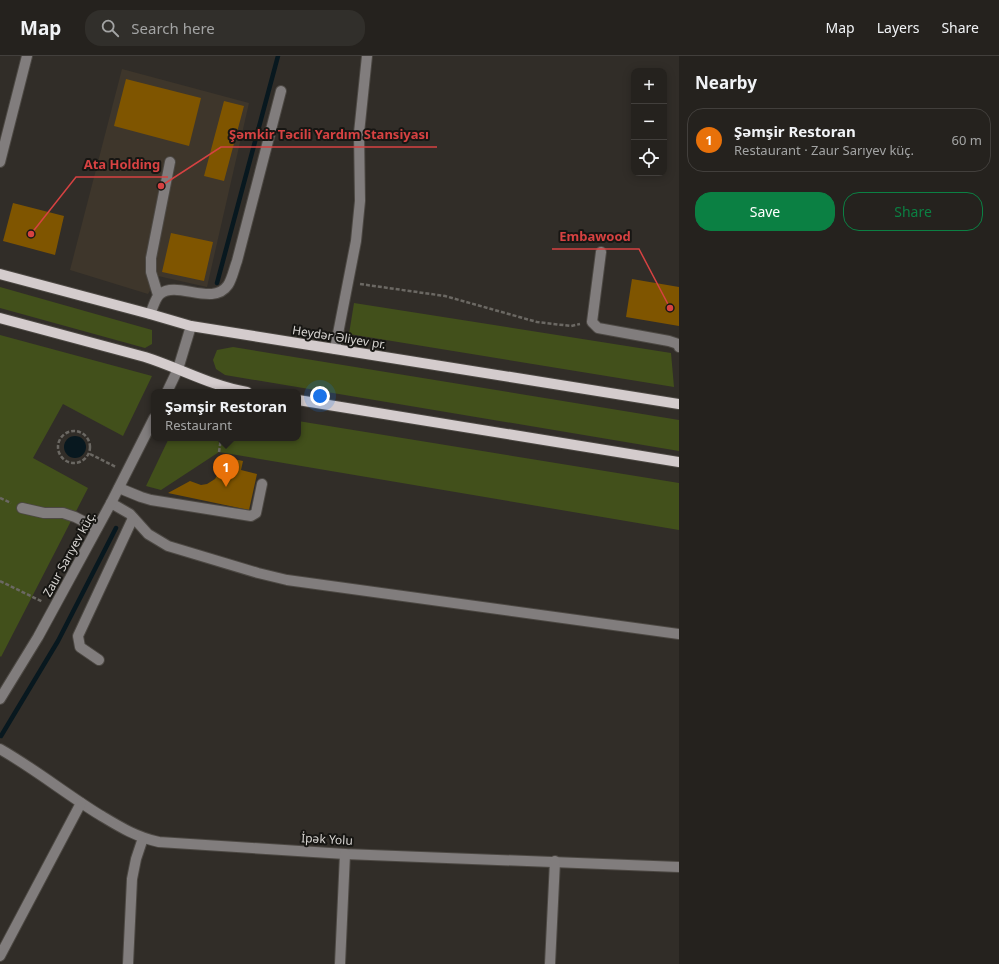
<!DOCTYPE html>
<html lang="en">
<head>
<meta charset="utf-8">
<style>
  :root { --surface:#25221e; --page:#312f2b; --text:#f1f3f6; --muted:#a3a4a4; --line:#423f3c; --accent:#0b8043 }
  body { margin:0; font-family:"Noto Sans",sans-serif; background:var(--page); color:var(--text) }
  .controls { position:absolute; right:12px; top:12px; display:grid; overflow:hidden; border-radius:8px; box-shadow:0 2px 10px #0003 }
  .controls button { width:36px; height:36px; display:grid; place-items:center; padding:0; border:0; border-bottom:1px solid var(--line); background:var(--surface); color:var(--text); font:20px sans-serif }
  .you { position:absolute; left:320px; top:340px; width:14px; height:14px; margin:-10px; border:3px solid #fff; border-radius:50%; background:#1a73e8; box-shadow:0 0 0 6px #1a73e833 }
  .badge { display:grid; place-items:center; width:26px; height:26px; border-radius:50%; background:var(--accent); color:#fff; font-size:13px; font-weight:700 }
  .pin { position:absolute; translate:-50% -33px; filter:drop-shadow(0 1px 2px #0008) }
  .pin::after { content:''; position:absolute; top:21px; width:14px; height:12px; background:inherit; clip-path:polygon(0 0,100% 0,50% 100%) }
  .popup { position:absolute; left:151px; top:333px; width:150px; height:52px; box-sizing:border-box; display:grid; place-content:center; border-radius:8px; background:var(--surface); filter:drop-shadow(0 1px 3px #0005); font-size:13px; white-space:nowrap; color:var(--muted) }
  .popup b { font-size:15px; color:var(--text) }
  .popup::after { content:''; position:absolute; left:50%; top:100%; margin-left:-8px; border:8px solid transparent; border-top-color:var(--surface) }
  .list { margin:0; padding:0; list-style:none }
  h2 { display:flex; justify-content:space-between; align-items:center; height:52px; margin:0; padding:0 16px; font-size:17px }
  h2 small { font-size:13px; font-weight:400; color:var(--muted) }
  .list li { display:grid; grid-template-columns:26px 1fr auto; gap:12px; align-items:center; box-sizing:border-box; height:64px; margin:0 8px 8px; padding:0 8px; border:1px solid var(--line); border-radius:16px }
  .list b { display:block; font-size:15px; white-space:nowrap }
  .list p { margin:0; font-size:13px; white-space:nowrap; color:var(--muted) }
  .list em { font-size:13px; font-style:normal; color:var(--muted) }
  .actions { display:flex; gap:8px; padding:12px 16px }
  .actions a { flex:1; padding:9px 0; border:1px solid var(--accent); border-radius:16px; text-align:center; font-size:14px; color:var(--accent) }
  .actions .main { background:var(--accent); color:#fff }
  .icon { flex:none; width:22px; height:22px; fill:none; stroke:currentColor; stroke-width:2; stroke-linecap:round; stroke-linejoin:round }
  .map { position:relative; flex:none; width:679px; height:908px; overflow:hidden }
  header { display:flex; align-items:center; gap:24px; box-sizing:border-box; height:56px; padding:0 20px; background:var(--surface); border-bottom:1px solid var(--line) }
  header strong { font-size:19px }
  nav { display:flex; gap:22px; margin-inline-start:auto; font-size:14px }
  .search { width:280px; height:36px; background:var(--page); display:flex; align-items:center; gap:10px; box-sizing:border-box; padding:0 14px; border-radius:16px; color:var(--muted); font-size:15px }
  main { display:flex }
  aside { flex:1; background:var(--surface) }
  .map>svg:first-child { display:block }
  .built { fill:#3e362b }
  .green { fill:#42501b }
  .water { fill:#08181f }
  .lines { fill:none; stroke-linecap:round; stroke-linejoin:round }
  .stream { stroke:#08181f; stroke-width:4.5 }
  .building { fill:#7f5500 }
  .minor-casing { stroke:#4c4843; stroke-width:12 }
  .major-casing { stroke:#4c4843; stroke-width:12 }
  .path { stroke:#6b6863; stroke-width:2.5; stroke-dasharray:4 2; stroke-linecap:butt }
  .minor { stroke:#817d7d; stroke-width:10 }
  .major { stroke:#d4cccd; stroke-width:10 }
  .labels { text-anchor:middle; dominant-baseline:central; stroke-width:4; stroke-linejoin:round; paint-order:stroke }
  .street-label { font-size:12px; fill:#d8d5d2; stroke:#171613 }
  .leader { fill:none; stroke:#d64242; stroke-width:1.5 }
  .callout-dot { fill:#d64242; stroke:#171613; stroke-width:1.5 }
  .callout-label { font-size:13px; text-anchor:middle; font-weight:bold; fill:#d64242; stroke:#171613; stroke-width:4; stroke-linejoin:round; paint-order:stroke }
</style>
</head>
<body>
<header>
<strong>Map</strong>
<div class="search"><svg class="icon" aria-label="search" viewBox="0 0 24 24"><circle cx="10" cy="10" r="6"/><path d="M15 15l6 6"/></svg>Search here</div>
<nav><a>Map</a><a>Layers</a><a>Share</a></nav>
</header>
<main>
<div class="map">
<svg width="679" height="908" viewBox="0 0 679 908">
  <rect width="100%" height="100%" fill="#312d28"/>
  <!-- built -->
  <path class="built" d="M122,13L249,47L207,231L158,220L148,238L70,214Z"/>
  <!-- green -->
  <g class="green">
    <path d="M0,231L152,274V288L145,292L0,252Z"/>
    <path d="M354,247L671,297L674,331L349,278Z"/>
    <path d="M0,279L152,320L123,380L63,348L33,402L88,432L1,601L0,600Z"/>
    <path d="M233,291L679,364V395L225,319L216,313L213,304L217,294Z"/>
    <path d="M298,365L679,427V474L219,396L161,434L146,430L169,382H298Z"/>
  </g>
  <!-- water -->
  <circle class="water" cx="75" cy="391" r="11"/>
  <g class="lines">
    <!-- stream -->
    <g class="stream">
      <path d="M217,227L278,0"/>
      <path d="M1,680L58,585L116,472"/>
    </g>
  </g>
  <!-- building -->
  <g class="building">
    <path d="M126,23L201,42L189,90L114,70Z"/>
    <path d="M224,45L244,50L224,125L204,120Z"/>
    <path d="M13,147L64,160L55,199L3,185Z"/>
    <path d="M171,177L213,186L204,225L162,216Z"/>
    <path d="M632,223L679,231V270L626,261Z"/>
    <path d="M233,403L243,405L241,414L257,418L249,454L168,437L190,425L201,429L207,428L215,423L224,407Z"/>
  </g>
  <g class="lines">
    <defs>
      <g id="minor">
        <path d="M0,106L27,0"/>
        <path d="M601,196L592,266L598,272L669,285L678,288L679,291"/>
        <path d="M158,239L151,216V202L170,106"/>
        <path d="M150,258C153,252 155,242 160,238C177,224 213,251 228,229C232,223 234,213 237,205L281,35"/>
        <path d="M335,293L356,185L360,145L359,77L367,0"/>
        <path d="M167,336L178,313L191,270"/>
        <path d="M119,432L141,441L151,444L251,460L256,457L262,428"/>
        <path d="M111,447L130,458L148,478L168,490L258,517L287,524L679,578"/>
        <path d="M22,452L44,457H63L75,461L97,472"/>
        <path d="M99,604L80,591L78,580L133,462"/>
        <path d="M0,643L38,581L111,447L154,362"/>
        <path d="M0,693C35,713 66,738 100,759C120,771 136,781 159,786L345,798L679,811"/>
        <path d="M0,900L81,747"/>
        <path d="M128,908L132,823L136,803L143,782"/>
        <path d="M340,908L345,798"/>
        <path d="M550,908L555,805"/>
      </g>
      <g id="major">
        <path d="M0,218L150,258L191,270L679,348"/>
        <path d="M0,262L145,301C180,312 211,330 247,336"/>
        <path d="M298,344L679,406"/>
      </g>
    </defs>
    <!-- minor casing -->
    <use href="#minor" class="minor-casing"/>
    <!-- major casing -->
    <use href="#major" class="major-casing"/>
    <!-- path -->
    <g class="path">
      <path d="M360,228L445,240L537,266L571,270L580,268"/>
      <circle cx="74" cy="391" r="16"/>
      <path d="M219,396L221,382"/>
      <path d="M90,398L116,411"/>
      <path d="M0,442L11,447"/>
      <path d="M0,525L43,546"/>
    </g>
    <!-- minor -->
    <use href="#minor" class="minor"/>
    <!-- major -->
    <use href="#major" class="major"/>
  </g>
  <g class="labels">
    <!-- street labels -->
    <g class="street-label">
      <text transform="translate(339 281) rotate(9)">Heydər Əliyev pr.</text>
      <text transform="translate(69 498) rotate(-61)">Zaur Sarıyev küç.</text>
      <text transform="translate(327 783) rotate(3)">İpək Yolu</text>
    </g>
  </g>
  <!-- callouts -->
  <path class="leader" d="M161 130L221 91H437M31 178L76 121H168M670 252L639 193H552"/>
  <g class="callout-dot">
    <circle cx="161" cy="130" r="4"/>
    <circle cx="31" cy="178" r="4"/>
    <circle cx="670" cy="252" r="4"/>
  </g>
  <g class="callout-label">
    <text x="329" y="83">Şəmkir Təcili Yardım Stansiyası</text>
    <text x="122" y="113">Ata Holding</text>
    <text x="595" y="185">Embawood</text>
  </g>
</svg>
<div class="controls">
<button>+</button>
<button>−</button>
<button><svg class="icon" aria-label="locate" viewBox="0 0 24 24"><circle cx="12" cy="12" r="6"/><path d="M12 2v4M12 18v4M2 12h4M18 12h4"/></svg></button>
</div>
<div class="you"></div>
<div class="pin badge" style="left:226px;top:431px;background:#e8710a">1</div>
<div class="popup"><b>Şəmşir Restoran</b>Restaurant</div>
</div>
<aside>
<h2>Nearby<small></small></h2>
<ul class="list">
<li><span class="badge" style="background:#e8710a">1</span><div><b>Şəmşir Restoran</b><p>Restaurant · Zaur Sarıyev küç.</p></div><em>60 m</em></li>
</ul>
<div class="actions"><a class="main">Save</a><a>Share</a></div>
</aside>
</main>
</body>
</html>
